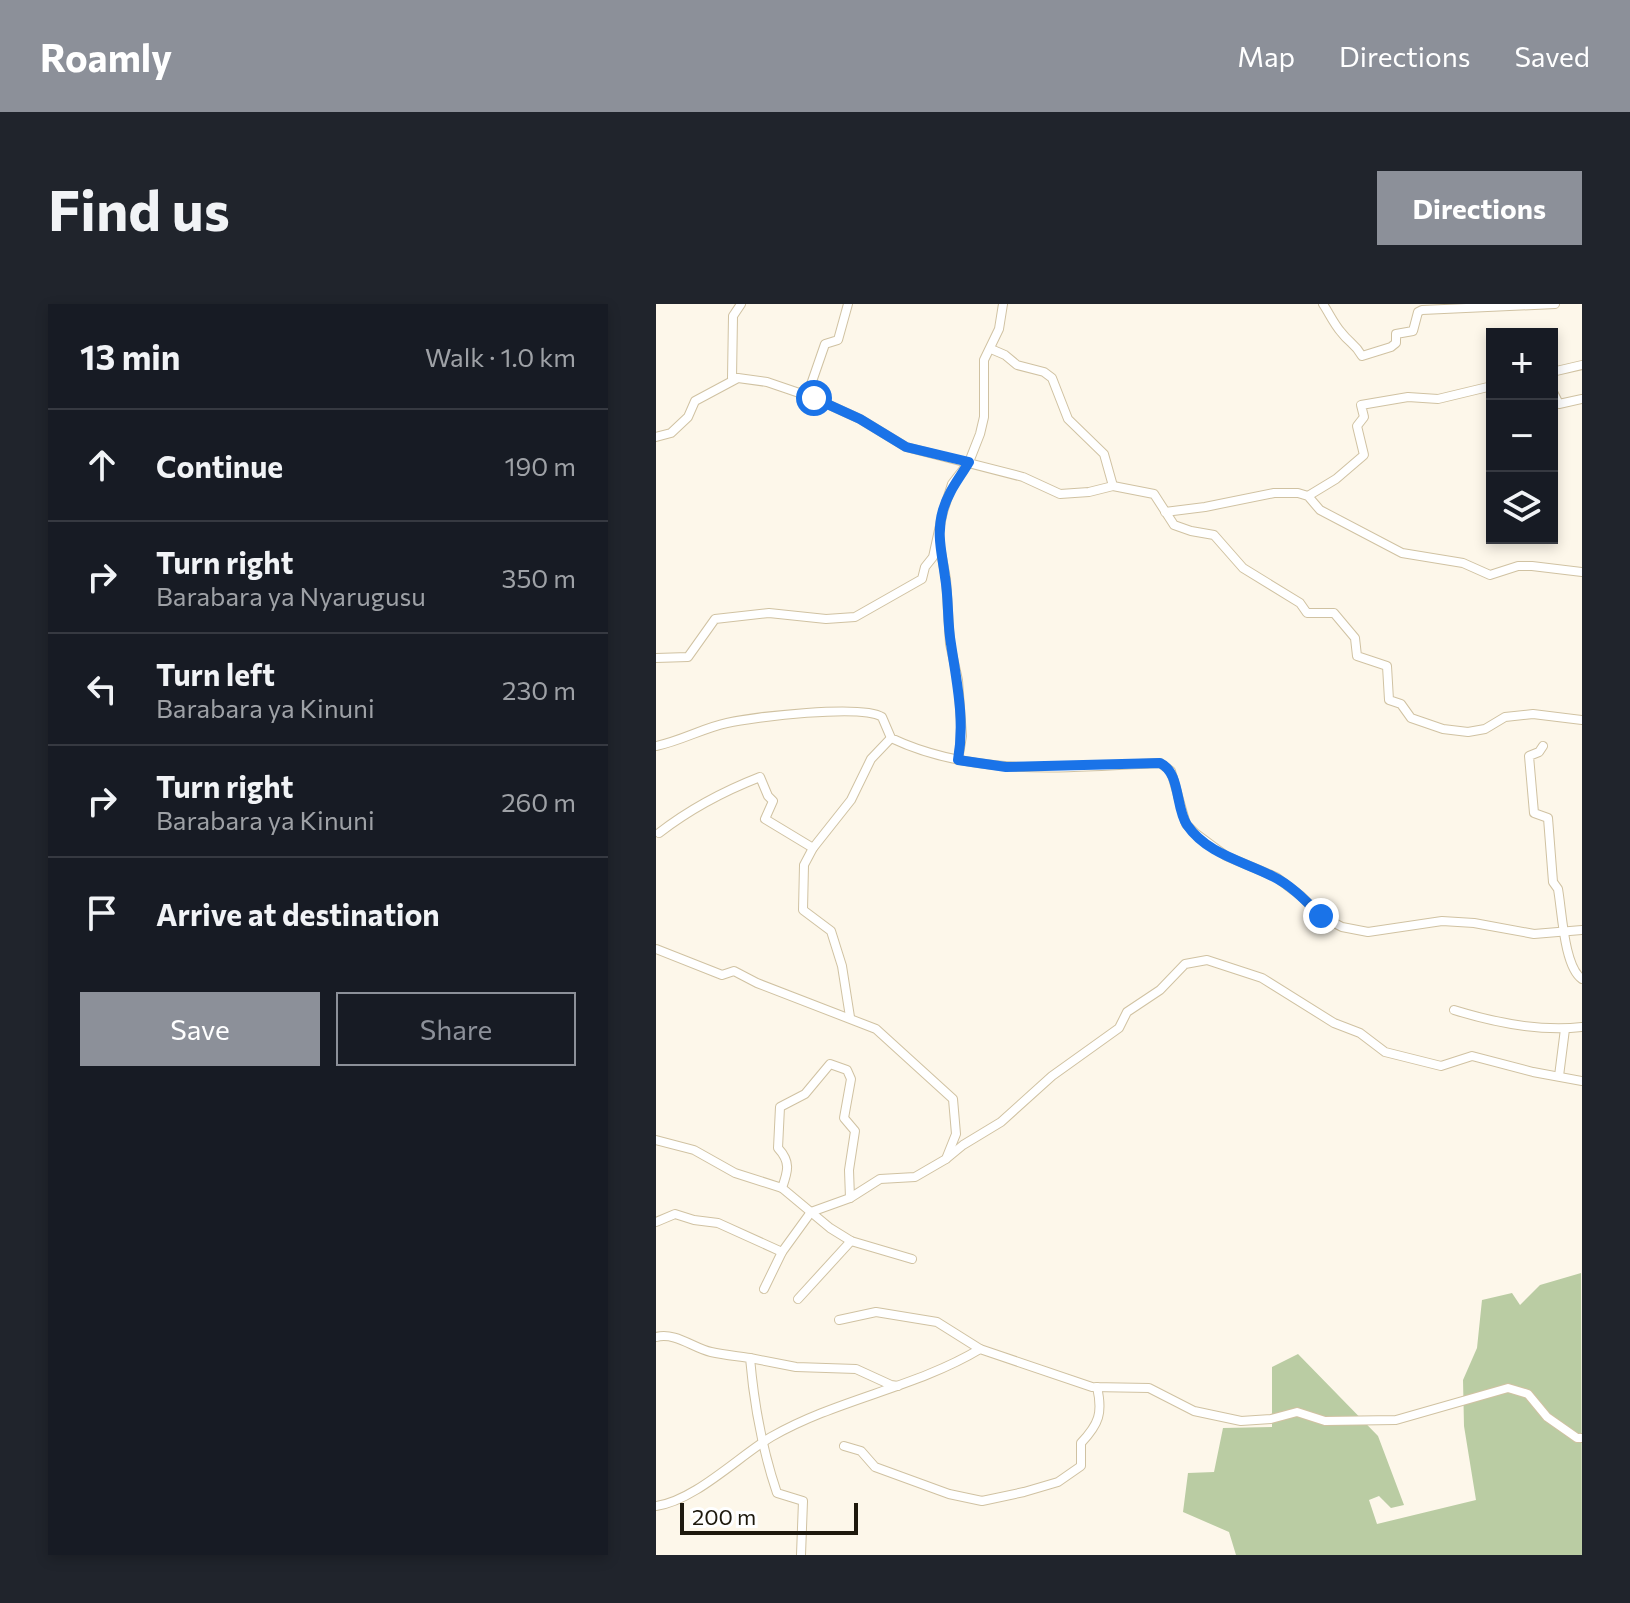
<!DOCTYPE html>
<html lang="en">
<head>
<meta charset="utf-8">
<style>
  :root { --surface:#171b24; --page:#20242c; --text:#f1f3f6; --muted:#9ea1a6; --line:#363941; --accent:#8c9099 }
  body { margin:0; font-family:Commissioner,sans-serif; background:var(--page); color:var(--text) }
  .controls { position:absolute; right:24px; top:24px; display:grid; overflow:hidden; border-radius:0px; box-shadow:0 4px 12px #0003 }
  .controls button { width:72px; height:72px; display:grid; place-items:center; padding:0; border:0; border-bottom:2px solid var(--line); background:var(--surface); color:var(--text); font:40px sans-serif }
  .scale { position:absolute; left:24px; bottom:20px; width:178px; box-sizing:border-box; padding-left:8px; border:4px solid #1e190d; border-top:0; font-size:22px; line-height:28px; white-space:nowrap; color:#1e190d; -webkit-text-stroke:6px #fff; paint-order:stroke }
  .stop { position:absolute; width:24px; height:24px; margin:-18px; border:6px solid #1a73e8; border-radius:50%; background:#fff }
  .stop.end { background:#1a73e8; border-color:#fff; box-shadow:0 2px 8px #0008 }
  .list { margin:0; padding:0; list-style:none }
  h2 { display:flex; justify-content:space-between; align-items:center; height:104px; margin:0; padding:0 32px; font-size:34px }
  h2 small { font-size:26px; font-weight:400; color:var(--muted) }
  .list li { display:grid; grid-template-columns:52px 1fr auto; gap:24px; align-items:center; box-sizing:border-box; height:112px; padding:0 32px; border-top:2px solid var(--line) }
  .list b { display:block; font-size:30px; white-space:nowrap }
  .list p { margin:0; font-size:26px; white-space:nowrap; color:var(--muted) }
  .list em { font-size:26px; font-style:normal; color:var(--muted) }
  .actions { display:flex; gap:16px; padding:24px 32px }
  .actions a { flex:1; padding:18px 0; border:2px solid var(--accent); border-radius:0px; text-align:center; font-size:28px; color:var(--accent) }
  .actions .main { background:var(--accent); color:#fff }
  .icon { flex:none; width:44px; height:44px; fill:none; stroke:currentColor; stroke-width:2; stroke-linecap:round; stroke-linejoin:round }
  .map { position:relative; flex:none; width:926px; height:1251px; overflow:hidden; border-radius:0px }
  header { display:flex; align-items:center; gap:48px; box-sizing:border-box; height:112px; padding:0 40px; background:var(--accent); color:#fff }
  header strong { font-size:38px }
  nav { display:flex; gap:44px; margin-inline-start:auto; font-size:28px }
  .intro { display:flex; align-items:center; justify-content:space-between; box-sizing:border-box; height:192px; padding:0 48px }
  h1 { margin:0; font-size:56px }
  .button { padding:20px 36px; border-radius:0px; background:var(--accent); color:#fff; font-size:28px; font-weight:700 }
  main { display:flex; gap:48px; padding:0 48px }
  aside { flex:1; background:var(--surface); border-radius:0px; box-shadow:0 4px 12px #0003 }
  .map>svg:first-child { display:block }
  .forest { fill:#bacca3 }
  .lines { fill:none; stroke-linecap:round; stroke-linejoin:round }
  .minor-casing { stroke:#d0c2a2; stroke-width:10 }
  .minor { stroke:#fff; stroke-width:8 }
  .route { stroke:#1a73e8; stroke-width:10 }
</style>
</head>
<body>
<header>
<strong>Roamly</strong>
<nav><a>Map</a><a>Directions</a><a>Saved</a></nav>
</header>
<div class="intro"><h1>Find us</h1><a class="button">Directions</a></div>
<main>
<aside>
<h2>13 min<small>Walk · 1.0 km</small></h2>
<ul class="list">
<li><svg class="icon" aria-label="ahead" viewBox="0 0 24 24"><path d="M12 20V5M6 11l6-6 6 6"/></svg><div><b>Continue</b></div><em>190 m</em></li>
<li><svg class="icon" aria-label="right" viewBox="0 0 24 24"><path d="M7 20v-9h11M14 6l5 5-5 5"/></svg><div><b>Turn right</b><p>Barabara ya Nyarugusu</p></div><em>350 m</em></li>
<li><svg class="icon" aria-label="left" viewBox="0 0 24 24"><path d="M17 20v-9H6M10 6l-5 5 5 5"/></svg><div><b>Turn left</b><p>Barabara ya Kinuni</p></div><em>230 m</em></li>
<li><svg class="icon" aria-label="right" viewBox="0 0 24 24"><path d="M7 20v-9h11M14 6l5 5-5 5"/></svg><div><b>Turn right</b><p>Barabara ya Kinuni</p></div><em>260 m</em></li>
<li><svg class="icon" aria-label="arrive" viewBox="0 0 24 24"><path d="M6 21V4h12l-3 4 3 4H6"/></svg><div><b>Arrive at destination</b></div></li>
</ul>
<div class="actions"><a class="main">Save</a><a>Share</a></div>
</aside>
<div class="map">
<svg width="926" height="1251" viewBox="0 0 926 1251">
  <rect width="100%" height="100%" fill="#fdf7ea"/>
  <!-- forest -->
  <path class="forest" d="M925,969L926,1251H580L573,1228L527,1208L532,1169L558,1168L567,1124L616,1123V1063L642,1050L722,1132L748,1201L735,1204L723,1192L713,1196L721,1220L820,1196L808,1122L807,1076L821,1044L826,996L856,989L864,1001L884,981Z"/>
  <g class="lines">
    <defs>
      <g id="minor">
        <path d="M667,0C673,9 678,20 685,28C694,40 698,38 706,52L735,43L740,39V30L757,27L762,8L766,6L899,0"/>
        <path d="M335,45L349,51L361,61L388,68L396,74L412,115L448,150L457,182"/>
        <path d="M896,68L926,61"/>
        <path d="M81,74H76L77,12L85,0"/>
        <path d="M896,86L903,100L926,95"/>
        <path d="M151,92L169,40L182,36L192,0"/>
        <path d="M0,133L15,129L32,113L39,97L82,74L111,78L158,94L204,115L250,143L367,173L404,190L433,188L457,182L498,190L518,221L535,227L558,231L587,264L644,299L651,309H678L699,334L701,352L731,362L733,396L745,400L755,414L787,425L812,428L829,425L849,413L877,410L926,416"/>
        <path d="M652,192L680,175L708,151L701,122L708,113L705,101L752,93L782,95L836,82"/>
        <path d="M509,208L549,203L618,189H642L652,192L664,206L746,249L807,259L834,271L862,262H876L926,268"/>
        <path d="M283,237L290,275L294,340L302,376L306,432L302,456"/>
        <path d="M0,354L32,353L59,315L113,309L170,315L199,313L266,275L269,263L277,253L287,208L296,180L313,158L324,130L328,113V56L343,25L347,0"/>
        <path d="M0,442C25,437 47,424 71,419C97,413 206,400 226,413L235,434C319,474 415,463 504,459L515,467L530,520L539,529L570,552L620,573L645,592L665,612L686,623L712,628L786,617L818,619L878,630L926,626"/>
        <path d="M887,442L883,448L873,452L878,509L892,514L897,578L902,585C906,607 908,663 926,675"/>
        <path d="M3,529C34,505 68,487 104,473L112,492L117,497L109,515L157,544"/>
        <path d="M0,645L66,671L78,667L101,679L220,725L297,795L300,830L290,855L259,873L224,875L194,894L155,908L126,948L108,985"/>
        <path d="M798,706C837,718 885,728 926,723"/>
        <path d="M194,713L186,662L175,627L147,606L148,561L157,544L195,496L215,455L235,434"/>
        <path d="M903,772L909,725"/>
        <path d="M0,836L38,846L79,869L126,884L174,924L195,937L256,955"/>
        <path d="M290,855L307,841L345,818L396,772L463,724L471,708L504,686L529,660L551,656L606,674L678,719L704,729L729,748L785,762L816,752L877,768L926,777"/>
        <path d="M126,884C132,867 135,858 122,844L124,803L149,790L174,760L191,766L195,775L188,814L199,827L193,866L194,894"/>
        <path d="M0,918L19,910L38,916L62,919L126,948"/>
        <path d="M142,995L195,937"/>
        <path d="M183,1016L220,1008L281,1018L324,1045"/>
        <path d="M0,1033C20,1028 37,1044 55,1048C68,1051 81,1052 94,1054C98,1100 106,1145 121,1189L147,1197L145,1251"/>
        <path d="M94,1054L140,1063L200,1065L235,1081L242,1082"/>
        <path d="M188,1142L205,1147L219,1163L293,1190L326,1197L368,1188L402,1178L425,1162V1139C443,1120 447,1109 441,1083"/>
        <path d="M0,1202C38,1197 82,1153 115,1133C181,1095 259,1084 324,1045L436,1083L493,1084L538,1107L585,1117L615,1115L641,1108L669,1117L740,1116L852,1084L872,1090L891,1113L921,1134H926"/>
      </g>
    </defs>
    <!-- minor casing -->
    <use href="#minor" class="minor-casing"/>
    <!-- minor -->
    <use href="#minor" class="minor"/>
  </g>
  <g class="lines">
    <!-- route -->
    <path class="route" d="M158,94L204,115L250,143L313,158C303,175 293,186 287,206C280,230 286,249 289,273C293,295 291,318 295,340C301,380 309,416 302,456L350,463L504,459C525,469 519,503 531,521C551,550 587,557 616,572C635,581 650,597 665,612"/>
  </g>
</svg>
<div class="controls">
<button>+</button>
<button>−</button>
<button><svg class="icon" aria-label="layers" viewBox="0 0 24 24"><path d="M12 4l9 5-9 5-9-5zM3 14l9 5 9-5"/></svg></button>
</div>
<div class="scale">200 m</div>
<div class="stop" style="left:158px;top:94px"></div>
<div class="stop end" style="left:665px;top:612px"></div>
</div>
</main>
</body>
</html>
